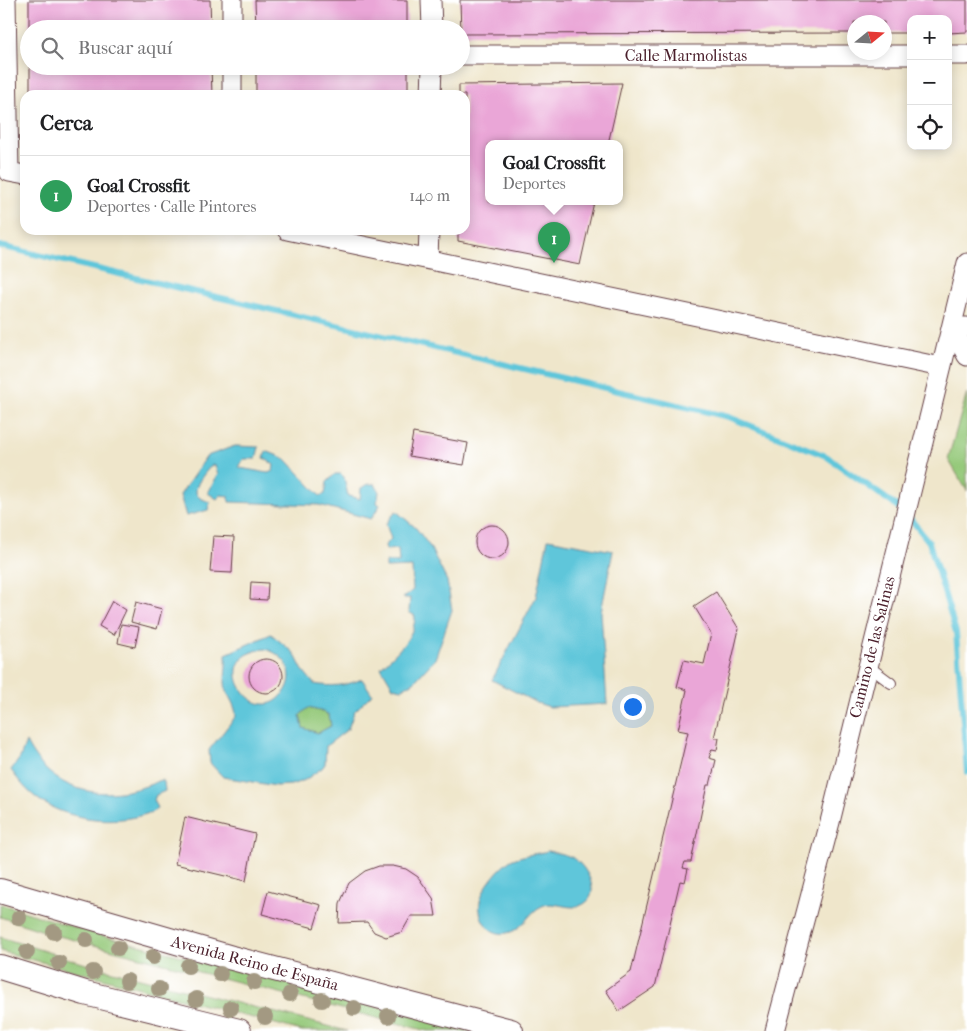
<!DOCTYPE html>
<html lang="es">
<head>
<meta charset="utf-8">
<style>
  :root { --surface:#fff; --page:#f2f2f2; --text:#202124; --muted:#757577; --line:#e0e0e0; --accent:#1f6fb2 }
  body { margin:0; font-family:"IM FELL French Canon",serif; background:var(--page); color:var(--text) }
  .controls { position:absolute; right:15px; top:15px; display:grid; overflow:hidden; border-radius:10px; box-shadow:0 2px 12px #0003 }
  .controls button { width:45px; height:45px; display:grid; place-items:center; padding:0; border:0; border-bottom:1px solid var(--line); background:var(--surface); color:var(--text); font:25px sans-serif }
  .compass { position:absolute; left:847px; top:15px; width:45px; height:45px; border-radius:50%; background:var(--surface); box-shadow:0 2px 12px #0003; rotate:72deg }
  .you { position:absolute; left:632px; top:706px; width:18px; height:18px; margin:-12px; border:4px solid #fff; border-radius:50%; background:#1a73e8; box-shadow:0 0 0 8px #1a73e833 }
  .badge { display:grid; place-items:center; width:32px; height:32px; border-radius:50%; background:var(--accent); color:#fff; font-size:16px; font-weight:700 }
  .pin { position:absolute; translate:-50% -41px; filter:drop-shadow(0 1px 2px #0008) }
  .pin::after { content:''; position:absolute; top:26px; width:18px; height:15px; background:inherit; clip-path:polygon(0 0,100% 0,50% 100%) }
  .popup { position:absolute; left:485px; top:140px; width:138px; height:65px; box-sizing:border-box; display:grid; place-content:center; border-radius:10px; background:var(--surface); filter:drop-shadow(0 1px 4px #0005); font-size:16px; white-space:nowrap; color:var(--muted) }
  .popup b { font-size:19px; color:var(--text) }
  .popup::after { content:''; position:absolute; left:50%; top:100%; margin-left:-10px; border:10px solid transparent; border-top-color:var(--surface) }
  .list { margin:0; padding:0; list-style:none }
  h2 { display:flex; justify-content:space-between; align-items:center; height:65px; margin:0; padding:0 20px; font-size:21px }
  h2 small { font-size:16px; font-weight:400; color:var(--muted) }
  .list li { display:grid; grid-template-columns:32px 1fr auto; gap:15px; align-items:center; box-sizing:border-box; height:80px; padding:0 20px; border-top:1px solid var(--line) }
  .list b { display:block; font-size:19px; white-space:nowrap }
  .list p { margin:0; font-size:16px; white-space:nowrap; color:var(--muted) }
  .list em { font-size:16px; font-style:normal; color:var(--muted) }
  .icon { flex:none; width:28px; height:28px; fill:none; stroke:currentColor; stroke-width:2; stroke-linecap:round; stroke-linejoin:round }
  .map { position:relative; flex:none; width:967px; height:1031px; overflow:hidden }
  .search { position:absolute; background:var(--surface); box-shadow:0 2px 12px #0003; left:20px; top:20px; width:450px; height:55px; display:flex; align-items:center; gap:12px; box-sizing:border-box; padding:0 18px; border-radius:28px; color:var(--muted); font-size:19px }
  .panel { position:absolute; background:var(--surface); box-shadow:0 2px 12px #0003; left:20px; top:90px; width:450px; height:145px; border-radius:15px }
  .map>svg:first-child { display:block }
  .green { fill:#95c97a; stroke:#707452 }
  .water { fill:#5ec6da; stroke:#547282; fill-rule:evenodd }
  .lines { fill:none; stroke-linecap:round; stroke-linejoin:round }
  .stream { stroke:#5ec6da; stroke-width:6 }
  .building { fill:#eaa6d7 }
  .service-casing { stroke:#633d43; stroke-width:12 }
  .minor-casing { stroke:#633d43; stroke-width:21 }
  .tertiary-casing { stroke:#633d43; stroke-width:26 }
  .service { stroke:#fff; stroke-width:10 }
  .minor { stroke:#fff; stroke-width:19 }
  .tertiary { stroke:#fff; stroke-width:24 }
  .tree { fill:#a39982 }
  .labels { text-anchor:middle; dominant-baseline:central; stroke-width:4; stroke-linejoin:round; paint-order:stroke }
  .street-label { font-size:16px; fill:#4a1f2b; stroke:#fff }
</style>
</head>
<body>
<div class="map">
<svg width="967" height="1031" viewBox="0 0 967 1031">
  <rect width="100%" height="100%" fill="#fff"/>
  <filter id="ink" filterUnits="userSpaceOnUse"><feTurbulence type="fractalNoise" baseFrequency=".02" numOctaves="2"/><feDisplacementMap in="SourceGraphic" scale="10" xChannelSelector="R" yChannelSelector="G"/><feConvolveMatrix kernelMatrix="1 2 1 2 8 2 1 2 1" color-interpolation-filters="sRGB"/></filter>
  <filter id="wash" filterUnits="userSpaceOnUse"><feTurbulence type="fractalNoise" baseFrequency=".0096" numOctaves="4" result="noise"/><feDisplacementMap in="SourceGraphic" scale="20" xChannelSelector="R" yChannelSelector="G"/><feGaussianBlur stdDeviation="1.12" result="paint"/><feColorMatrix in="noise" values="0 0 0 0 0 0 0 0 0 0 0 0 0 0 0 0 0 1.4 0 .05"/><feComposite in="paint" operator="in"/></filter>
  <g filter="url(#wash)">
    <rect width="100%" height="100%" fill="#efe6cb"/>
    <!-- green -->
    <g class="green">
      <path d="M967,393V491L948,459Z"/>
      <path d="M308,708L324,712L329,716L331,726L318,733L303,728L300,715Z"/>
      <path d="M0,904L96,934L474,1031H427L59,936L0,917Z"/>
      <path d="M0,937L89,965L347,1031H302L0,951Z"/>
    </g>
    <!-- water -->
    <g class="water">
      <path d="M235,446L259,447L256,459H244L239,465L240,468L268,473L273,471L274,465L264,458L266,451L286,459L320,496L325,494L327,482L335,474H341L344,477L348,496L360,499L361,488L369,484H375L379,492L377,503L380,505L371,519L319,505L229,502V496L221,495L217,499L208,493L218,474L215,465H212C207,470 189,490 199,497C202,500 207,500 210,503L208,510L186,516L180,495L207,456Z"/>
      <path d="M396,511L416,528L430,547L447,581L452,610L435,659L414,682L402,689L393,687L381,667C395,654 415,638 415,616L409,612L410,598H403L413,590L412,567L386,568V562H399L398,549L386,550L385,545L391,539L386,524Z"/>
      <path d="M548,539L613,551L601,612L607,704L550,707L537,703L492,680L536,597Z"/>
      <path d="M271,634L294,653L302,669L314,684C331,687 346,686 362,679L372,694L354,712L348,729L326,746L325,764L322,768L305,780L291,785L276,786L223,777L210,763L209,750L236,716C236,703 225,695 225,682C225,673 227,664 226,654ZM265,649C285,654 298,674 284,693C255,732 205,656 265,649ZM308,708L324,712L329,715L331,726L318,733L303,728L300,715Z"/>
      <path d="M26,742C53,796 110,804 161,780L164,782L165,791L156,795L154,800L157,809C152,813 146,814 139,816C108,824 65,819 38,799C27,791 19,781 11,770L20,758Z"/>
      <path d="M548,851C556,853 566,854 573,858C588,867 604,898 579,906C568,910 553,900 542,906C528,912 524,930 507,933C487,937 474,913 482,895C487,883 500,867 511,860C521,855 537,854 548,851Z"/>
    </g>
    <g class="lines">
      <!-- stream -->
      <path class="stream" d="M0,246L729,417L826,456L905,512L929,542L956,632L967,772"/>
    </g>
    <g id="blocks">
      <!-- building -->
      <g class="building">
        <path d="M29,0H210L211,29H29Z"/>
        <path d="M255,0H407V29H256Z"/>
        <path d="M460,0H967V32L948,33V19H911V33H884V22H854V33L461,34Z"/>
        <path d="M30,66H211L212,95H30Z"/>
        <rect x="256" y="66" width="152" height="29"/>
        <path d="M622,83L608,144H489V202H594L580,265L458,241V230H465V95H459V85Z"/>
        <path d="M413,433L468,443L464,465L409,456Z"/>
        <circle cx="492" cy="542" r="17"/>
        <path d="M213,536L234,537L232,573L210,572Z"/>
        <path d="M251,582L268,583L267,600L250,599Z"/>
        <path d="M716,592L739,629L714,738H719L717,750L712,749L709,758L716,760L710,785H707L691,862H685L683,868L688,869L685,882L680,881L655,987L619,1011L606,990L631,972L688,732L678,730L687,690L677,687L684,660L704,664L711,634L694,606Z"/>
        <path d="M112,601L126,610L114,635L99,626Z"/>
        <path d="M136,602L162,609L157,629L131,622Z"/>
        <path d="M121,624L139,627L135,647L118,643Z"/>
        <circle cx="266" cy="676" r="17"/>
        <path d="M185,817L255,834L246,881L175,864Z"/>
        <path d="M379,866H393L406,869L418,877L433,898L436,916H411L402,932L386,937L374,932L367,922L339,923L340,903L349,883L365,871Z"/>
        <path d="M268,891L321,905L314,928L262,914Z"/>
      </g>
    </g>
  </g>
  <g filter="url(#ink)">
    <use href="#blocks" fill-opacity="0" stroke="#633d43" stroke-width="1"/>
    <g class="lines">
      <defs>
        <path id="service" d="M868,666L891,683"/>
        <g id="minor">
          <path d="M6,0L9,172L25,175"/>
          <path d="M232,0V29"/>
          <path d="M431,0L432,29"/>
          <path d="M461,55H911"/>
          <path d="M948,55H967"/>
          <path d="M232,66V95"/>
          <path d="M431,95L432,66"/>
          <path d="M287,230L941,367"/>
          <path d="M428,259L429,230"/>
          <path d="M967,327H952L967,356"/>
          <path d="M775,1031L830,822L967,263"/>
        </g>
        <g id="tertiary">
          <path d="M0,891L232,958L511,1031"/>
          <path d="M0,967L85,993L239,1031"/>
        </g>
      </defs>
      <!-- service casing -->
      <use href="#service" class="service-casing"/>
      <!-- minor casing -->
      <use href="#minor" class="minor-casing"/>
      <!-- tertiary casing -->
      <use href="#tertiary" class="tertiary-casing"/>
      <!-- service -->
      <use href="#service" class="service"/>
      <!-- minor -->
      <use href="#minor" class="minor"/>
      <!-- tertiary -->
      <use href="#tertiary" class="tertiary"/>
    </g>
    <!-- trees -->
    <g class="tree">
      <circle cx="19" cy="918" r="8"/>
      <circle cx="54" cy="932" r="8"/>
      <circle cx="86" cy="940" r="8"/>
      <circle cx="118" cy="948" r="8"/>
      <circle cx="27" cy="952" r="8"/>
      <circle cx="153" cy="957" r="8"/>
      <circle cx="59" cy="963" r="8"/>
      <circle cx="188" cy="966" r="8"/>
      <circle cx="93" cy="972" r="8"/>
      <circle cx="220" cy="974" r="8"/>
      <circle cx="127" cy="981" r="8"/>
      <circle cx="254" cy="982" r="8"/>
      <circle cx="159" cy="989" r="8"/>
      <circle cx="290" cy="994" r="8"/>
      <circle cx="196" cy="999" r="8"/>
      <circle cx="322" cy="1000" r="8"/>
      <circle cx="231" cy="1008" r="8"/>
      <circle cx="354" cy="1008" r="8"/>
      <circle cx="388" cy="1016" r="8"/>
      <circle cx="265" cy="1017" r="8"/>
    </g>
  </g>
  <g class="labels">
    <!-- street labels -->
    <g class="street-label">
      <text x="686" y="55">Calle Marmolistas</text>
      <text transform="translate(872 647) rotate(-76)">Camino de las Salinas</text>
      <text transform="translate(255 963) rotate(15)">Avenida Reino de España</text>
    </g>
  </g>
</svg>
<div class="controls">
<button>+</button>
<button>−</button>
<button><svg class="icon" aria-label="locate" viewBox="0 0 24 24"><circle cx="12" cy="12" r="6"/><path d="M12 2v4M12 18v4M2 12h4M18 12h4"/></svg></button>
</div>
<svg class="compass" viewBox="-18 -18 36 36"><path d="M0-13l5 13h-10z" fill="#e53935"/><path d="M0 13l5-13h-10z" fill="#757577"/></svg>
<div class="you"></div>
<div class="pin badge" style="left:554px;top:263px;background:#2e9e5b">1</div>
<div class="popup"><b>Goal Crossfit</b>Deportes</div>
<div class="search"><svg class="icon" aria-label="search" viewBox="0 0 24 24"><circle cx="10" cy="10" r="6"/><path d="M15 15l6 6"/></svg>Buscar aquí</div>
<section class="panel">
<h2>Cerca<small></small></h2>
<ul class="list">
<li><span class="badge" style="background:#2e9e5b">1</span><div><b>Goal Crossfit</b><p>Deportes · Calle Pintores</p></div><em>140 m</em></li>
</ul>
</section>
</div>
</body>
</html>
